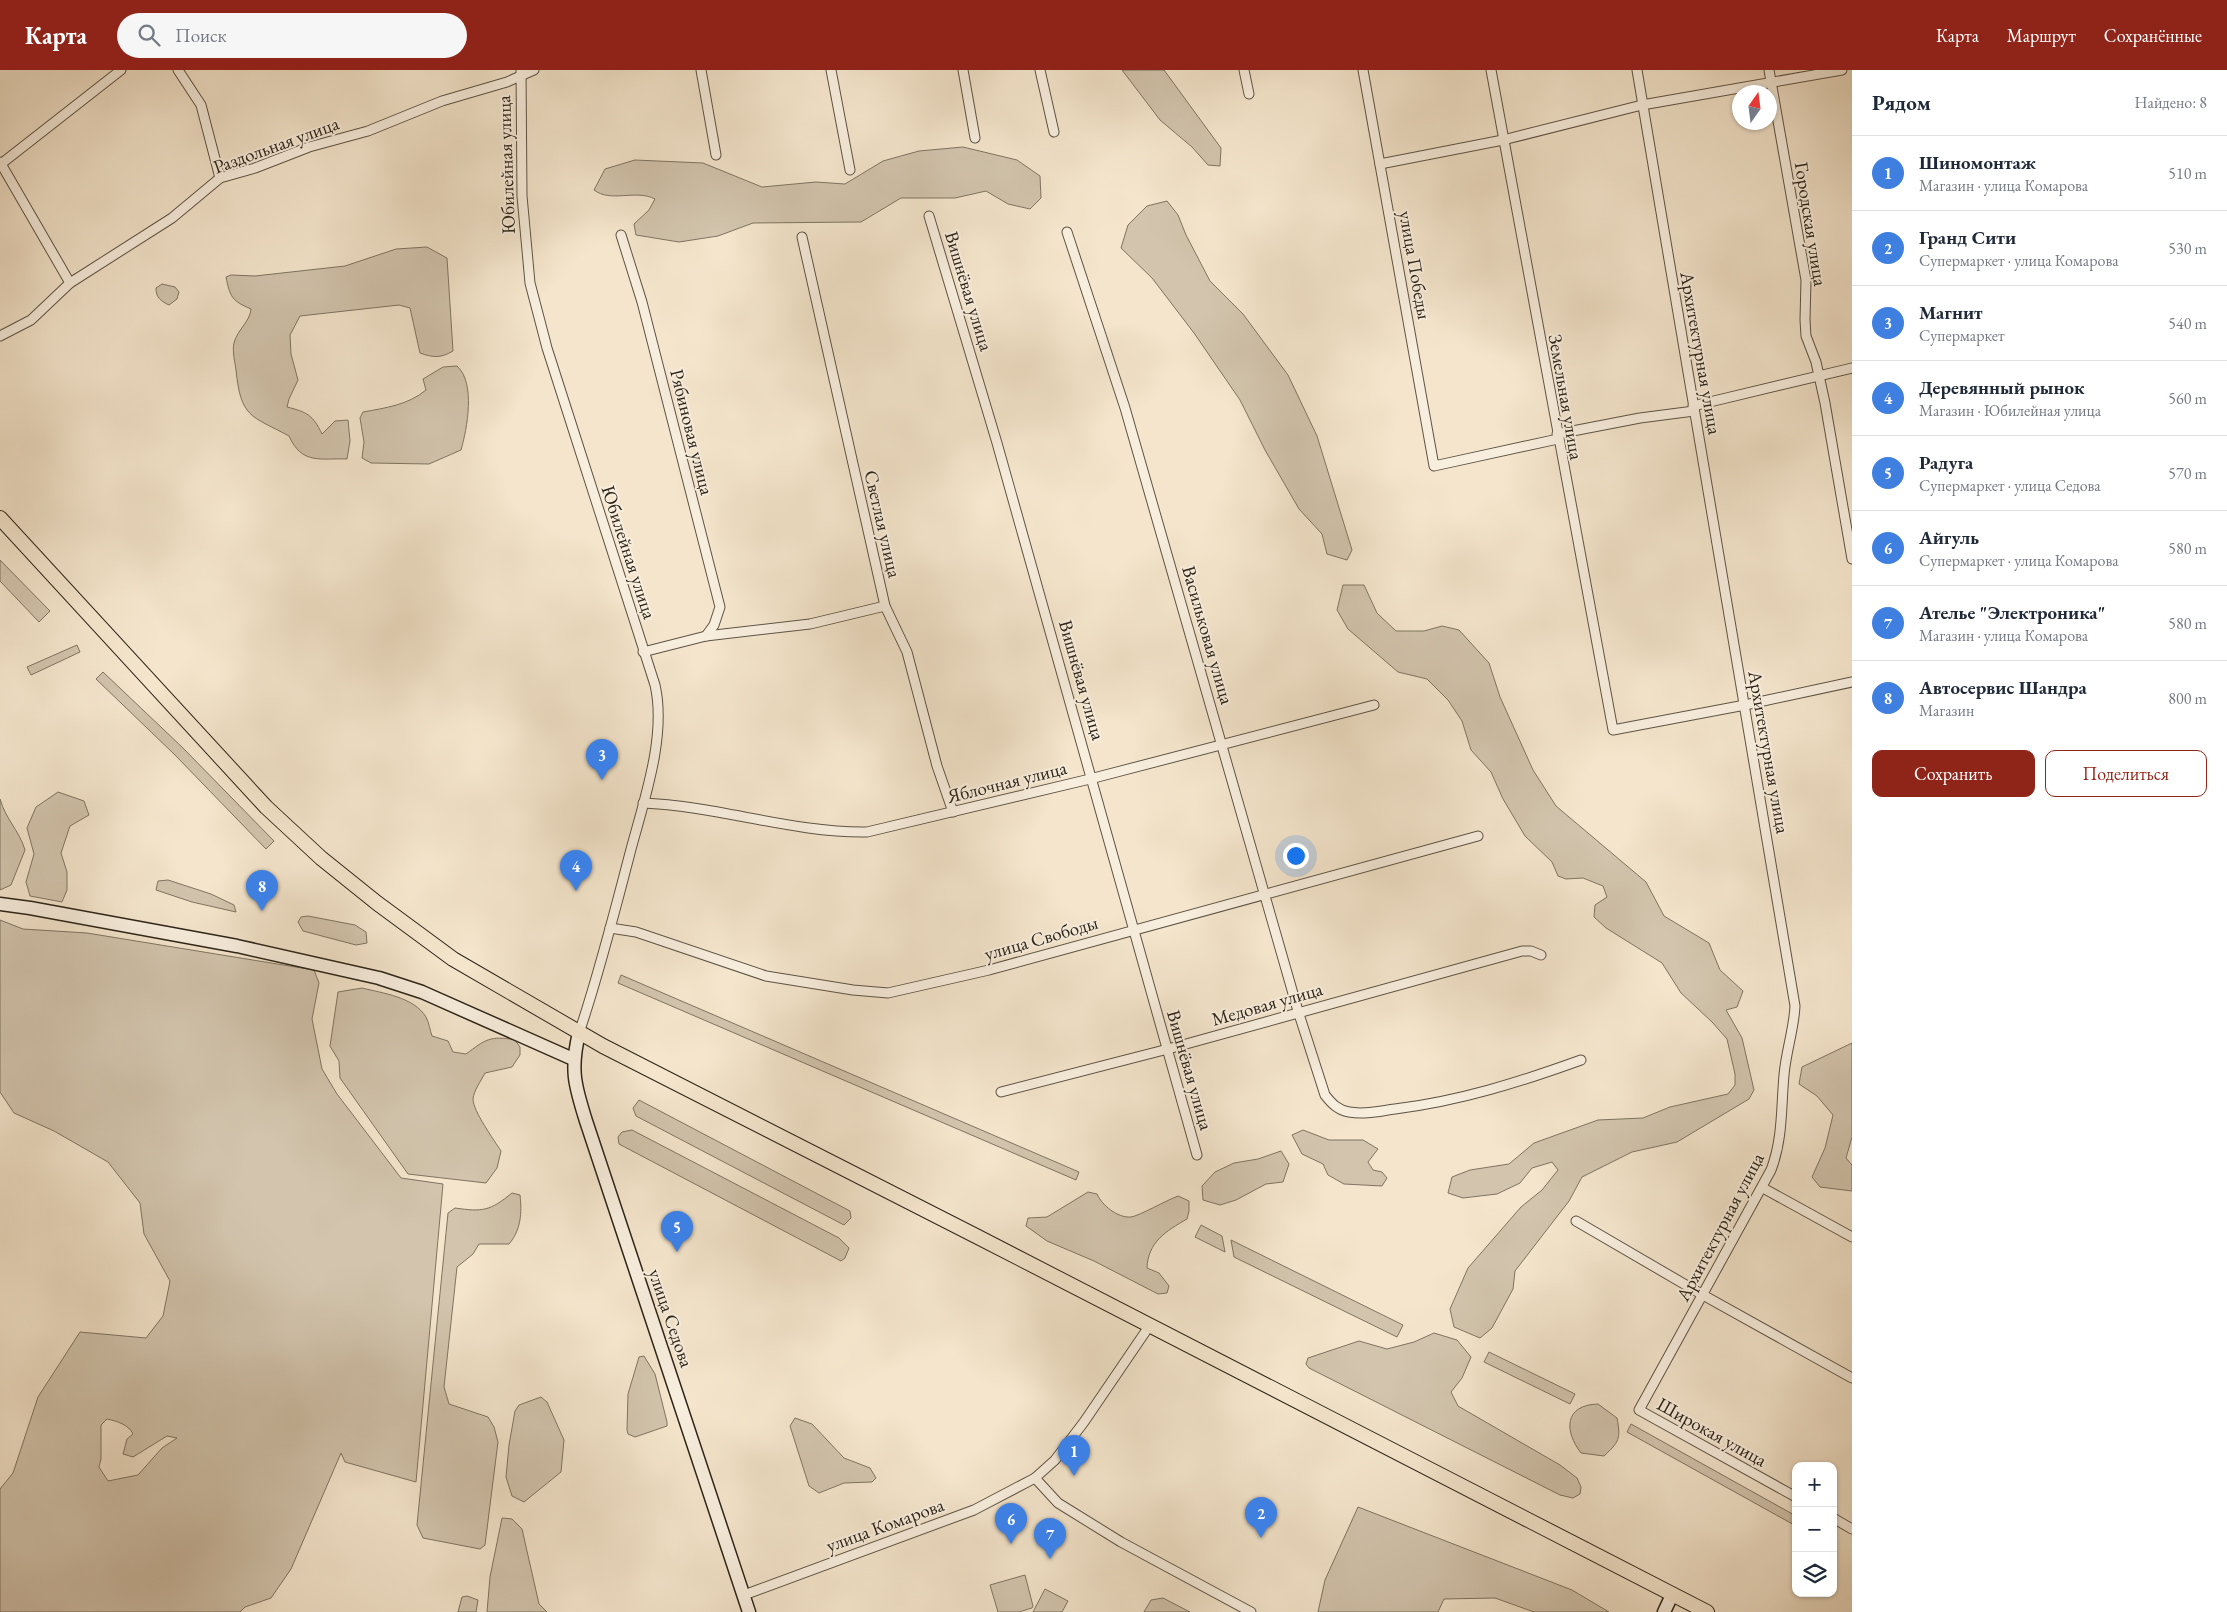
<!DOCTYPE html>
<html lang="ru">
<head>
<meta charset="utf-8">
<style>
  :root { --surface:#fff; --page:#f6f6f7; --text:#1f2937; --muted:#747a83; --line:#e0e1e3; --accent:#8f2418 }
  body { margin:0; font-family:"EB Garamond",serif; background:var(--page); color:var(--text) }
  .controls { position:absolute; right:15px; bottom:15px; display:grid; overflow:hidden; border-radius:10px; box-shadow:0 1px 4px #0004 }
  .controls button { width:45px; height:45px; display:grid; place-items:center; padding:0; border:0; border-bottom:1px solid var(--line); background:var(--surface); color:var(--text); font:25px sans-serif }
  .compass { position:absolute; left:1732px; top:15px; width:45px; height:45px; border-radius:50%; background:var(--surface); box-shadow:0 1px 4px #0004; rotate:14deg }
  .you { position:absolute; left:1295px; top:785px; width:18px; height:18px; margin:-12px; border:4px solid #fff; border-radius:50%; background:#1a73e8; box-shadow:0 0 0 8px #1a73e833 }
  .badge { display:grid; place-items:center; width:32px; height:32px; border-radius:50%; background:var(--accent); color:#fff; font-size:16px; font-weight:700 }
  .pin { position:absolute; translate:-50% -41px; filter:drop-shadow(0 1px 2px #0008) }
  .pin::after { content:''; position:absolute; top:26px; width:18px; height:15px; background:inherit; clip-path:polygon(0 0,100% 0,50% 100%) }
  .list { margin:0; padding:0; list-style:none }
  h2 { display:flex; justify-content:space-between; align-items:center; height:65px; margin:0; padding:0 20px; font-size:21px }
  h2 small { font-size:16px; font-weight:400; color:var(--muted) }
  .list li { display:grid; grid-template-columns:32px 1fr auto; gap:15px; align-items:center; box-sizing:border-box; height:75px; padding:0 20px; border-top:1px solid var(--line) }
  .list b { display:block; font-size:19px; white-space:nowrap }
  .list p { margin:0; font-size:16px; white-space:nowrap; color:var(--muted) }
  .list em { font-size:16px; font-style:normal; color:var(--muted) }
  .actions { display:flex; gap:10px; padding:15px 20px }
  .actions a { flex:1; padding:11px 0; border:1px solid var(--accent); border-radius:10px; text-align:center; font-size:18px; color:var(--accent) }
  .actions .main { background:var(--accent); color:#fff }
  .icon { flex:none; width:28px; height:28px; fill:none; stroke:currentColor; stroke-width:2; stroke-linecap:round; stroke-linejoin:round }
  .map { position:relative; flex:none; width:1852px; height:1542px; overflow:hidden }
  header { display:flex; align-items:center; gap:30px; box-sizing:border-box; height:70px; padding:0 25px; background:var(--accent); color:#fff }
  header strong { font-size:24px }
  nav { display:flex; gap:28px; margin-inline-start:auto; font-size:18px }
  .search { width:350px; height:45px; background:var(--page); display:flex; align-items:center; gap:12px; box-sizing:border-box; padding:0 18px; border-radius:28px; color:var(--muted); font-size:19px }
  main { display:flex }
  aside { flex:1; background:var(--surface) }
  .map>svg:first-child { display:block }
  .green { fill:#d2c4ad; stroke:#7f7462; fill-rule:evenodd }
  .lines { fill:none; stroke-linecap:round; stroke-linejoin:round }
  .street-casing { stroke:#5e5445; stroke-width:11 }
  .secondary-casing { stroke:#2c2418; stroke-width:15 }
  .primary-casing { stroke:#2c2418; stroke-width:16 }
  .street { stroke:#f8eede; stroke-width:9 }
  .secondary { stroke:#f8eede; stroke-width:12 }
  .primary { stroke:#f4e5cc; stroke-width:14 }
  .labels { text-anchor:middle; dominant-baseline:central; stroke-width:4; stroke-linejoin:round; paint-order:stroke }
  .street-label { font-size:19px; fill:#2c2418; stroke:#f8eede }
</style>
</head>
<body>
<header>
<strong>Карта</strong>
<div class="search"><svg class="icon" aria-label="search" viewBox="0 0 24 24"><circle cx="10" cy="10" r="6"/><path d="M15 15l6 6"/></svg>Поиск</div>
<nav><a>Карта</a><a>Маршрут</a><a>Сохранённые</a></nav>
</header>
<main>
<div class="map">
<svg width="1852" height="1542" viewBox="0 0 1852 1542">
  <rect width="100%" height="100%" fill="#f4e5cc"/>
  <filter id="stains"><feTurbulence type="fractalNoise" baseFrequency=".004" numOctaves="4"/><feColorMatrix values="0 0 0 0 .2 0 0 0 0 .09 0 0 0 0 .02 0 0 0 .5 -.17"/></filter>
  <radialGradient id="worn" r=".72"><stop offset=".6" stop-color="#630" stop-opacity="0"/><stop offset="1" stop-color="#630" stop-opacity=".3"/></radialGradient>
  <!-- green -->
  <g class="green">
    <path d="M1122,0H1164L1221,78L1220,96L1208,95L1192,77L1160,50Z"/>
    <path d="M963,77L1017,90L1040,106L1041,128L1030,139L1008,134L986,121L955,128H901L861,152L753,153L718,166L679,172L636,165L634,154L649,140L655,129C636,119 611,133 594,120L605,99L635,90L703,93L762,117L816,112L845,114L883,91L919,81Z"/>
    <path d="M1167,131L1178,145L1186,165L1210,211L1243,244L1288,305L1317,366L1352,480L1347,490L1327,484L1322,464L1299,439L1265,380L1240,330L1194,263L1152,208L1121,178L1128,155L1147,136Z"/>
    <path d="M427,177L447,188L453,281C441,288 434,288 420,283L410,238L399,235L300,246L290,265L291,284L298,310L289,329L287,337C307,342 313,345 322,364L335,351L348,350L350,371L347,389C320,388 302,395 289,366C250,345 241,348 236,300C235,292 232,281 234,273C237,260 250,252 251,239C232,231 230,227 226,207L231,205L255,206L345,196L396,179Z"/>
    <path d="M162,214L175,217L179,222L177,229L169,235C161,231 156,228 156,218Z"/>
    <path d="M457,296C476,313 467,359 461,380L429,394L371,393L362,388L364,372L360,348L363,342C385,338 408,335 426,320L423,309L443,297Z"/>
    <path d="M0,490L50,541L39,552L0,511Z"/>
    <path d="M1343,515H1364L1377,543L1396,561H1424L1442,556L1459,560L1489,593L1500,627L1533,700L1556,736L1646,812L1664,846L1709,873L1720,900L1743,921L1737,937L1726,940L1742,968L1754,1020L1749,1029L1677,1072L1632,1082L1582,1107L1569,1131L1515,1201L1513,1219L1492,1258L1480,1268L1454,1257L1450,1239L1468,1198L1521,1137L1542,1120L1558,1100L1552,1092L1532,1098L1520,1113L1497,1124L1463,1128L1448,1123L1452,1107L1470,1100L1509,1094L1534,1073L1598,1050L1643,1048L1670,1037L1728,1024L1735,1015V1004L1727,969L1712,952L1681,923L1662,893L1606,858L1594,847L1595,835L1607,827L1603,816L1583,808L1566,809L1558,806L1552,792L1525,766L1503,729L1491,702L1471,680L1462,651L1448,630L1427,609L1398,602L1348,559L1337,540Z"/>
    <path d="M77,575L80,582L31,605L27,597Z"/>
    <path d="M103,602L183,678L274,771L266,779L175,685L96,609Z"/>
    <path d="M58,722L84,731L89,745L70,756L61,783L67,802V820L62,832L30,826L26,812L34,784L27,758L36,737Z"/>
    <path d="M0,729C6,750 19,760 25,780L11,815L0,820Z"/>
    <path d="M168,810L211,824L234,835L236,842L192,832L156,820L158,811Z"/>
    <path d="M308,846L355,855L366,862L367,873L356,875L303,861L298,852L301,847Z"/>
    <path d="M0,850L23,859L87,863L314,900L319,913L312,949L322,999L337,1024L401,1108L443,1114L416,1412L345,1392L341,1383L291,1499L271,1528L245,1537L240,1542H0V1419L13,1403L38,1327L80,1262L146,1268L163,1246L170,1211L144,1164L140,1133L108,1092L54,1061L14,1043L0,1022ZM107,1349C117,1351 129,1355 133,1364L127,1369L123,1384L133,1387L167,1366L177,1368L162,1378L138,1405L108,1411L99,1397L101,1389V1355Z"/>
    <path d="M621,905L1079,1102L1076,1110L618,913Z"/>
    <path d="M362,918C382,923 414,927 426,947C429,953 430,960 432,966L448,971L453,982L466,984C485,970 490,965 515,970L520,977V985L512,997L485,1003C481,1011 474,1020 473,1029C473,1041 494,1070 501,1081L497,1098L486,1113L408,1104L340,1008L339,991L330,976L338,922Z"/>
    <path d="M1852,973V1067L1846,1088L1852,1095V1121L1820,1117L1812,1107L1825,1078L1833,1045L1817,1026L1799,1014L1802,997Z"/>
    <path d="M639,1030L850,1141L851,1148L844,1155L636,1046L633,1038Z"/>
    <path d="M632,1060L839,1168L849,1178L845,1188L841,1191L619,1074L618,1067L622,1062Z"/>
    <path d="M1303,1060L1329,1070H1363L1378,1079L1368,1092L1373,1100L1382,1102L1387,1108L1382,1116L1344,1114L1328,1105L1323,1094L1302,1084L1292,1065Z"/>
    <path d="M1281,1081L1289,1094L1283,1112L1266,1114L1236,1130L1220,1135L1203,1130L1202,1116L1215,1102L1234,1093L1258,1089Z"/>
    <path d="M1088,1122L1097,1124C1102,1135 1117,1148 1131,1147C1139,1146 1167,1130 1178,1126L1189,1131V1141L1187,1149C1166,1161 1148,1172 1147,1198L1159,1203L1169,1216L1167,1223L1158,1224L1094,1191L1047,1171L1026,1156L1028,1148L1047,1147Z"/>
    <path d="M512,1123L520,1125C522,1143 521,1160 509,1174H479L473,1184L457,1197L444,1317L449,1334L488,1347L494,1357L498,1372L485,1475L480,1479L423,1468L417,1455L448,1143L455,1138C483,1142 490,1141 512,1123Z"/>
    <path d="M1201,1155L1222,1166L1225,1182L1195,1167Z"/>
    <path d="M1231,1170L1403,1255L1397,1267L1234,1187Z"/>
    <path d="M1434,1263L1457,1270L1471,1287L1462,1308L1451,1322L1458,1336L1560,1395L1577,1408L1581,1417L1580,1424L1573,1428L1560,1425L1309,1298L1306,1294L1308,1288L1359,1271L1387,1279L1414,1272Z"/>
    <path d="M1489,1282L1575,1324L1570,1334L1484,1292Z"/>
    <path d="M644,1286L655,1304L667,1352V1356L635,1367L628,1364L627,1360L628,1324L639,1287Z"/>
    <path d="M541,1327L547,1332L564,1370L561,1402L524,1432L512,1426L506,1407L509,1375L515,1341L519,1335Z"/>
    <path d="M1598,1334L1617,1348C1621,1369 1619,1372 1604,1386L1581,1383C1564,1361 1564,1335 1598,1334Z"/>
    <path d="M795,1348L812,1354L844,1388L870,1398L876,1408L872,1412L844,1413L819,1423L809,1416L790,1356Z"/>
    <path d="M1631,1354L1796,1446V1456L1627,1362Z"/>
    <path d="M1358,1437L1572,1520L1609,1542H1534L1495,1528L1444,1529L1438,1542H1318L1325,1510Z"/>
    <path d="M502,1448L512,1449L522,1459L539,1534L547,1542H487L490,1507Z"/>
    <path d="M1025,1505L1033,1536L1032,1538L1019,1542H998L990,1515Z"/>
    <path d="M1045,1519L1068,1531L1062,1542H1033Z"/>
    <path d="M467,1526L478,1530L476,1542H458L462,1527Z"/>
    <path d="M1163,1528L1190,1542H1144L1151,1530Z"/>
  </g>
  <g class="lines">
    <defs>
      <g id="street">
        <path d="M178,0L201,35L220,108"/>
        <path d="M521,0L522,126L530,213L547,278L655,615C667,667 643,733 630,783C614,844 599,904 579,963"/>
        <path d="M701,0L716,85"/>
        <path d="M831,0L850,100"/>
        <path d="M963,0L975,68"/>
        <path d="M1040,0L1054,62"/>
        <path d="M1244,0L1249,24"/>
        <path d="M1363,0L1434,396L1558,369"/>
        <path d="M1491,0L1613,660L1745,635L1852,612"/>
        <path d="M1637,0L1795,936C1794,959 1786,981 1784,1005C1781,1037 1783,1069 1771,1100L1639,1340L1796,1427"/>
        <path d="M1769,0L1806,210L1805,250L1806,266L1816,292L1825,333L1852,489"/>
        <path d="M0,92L70,213"/>
        <path d="M1,94L121,0"/>
        <path d="M1380,94L1503,70L1642,35L1842,0"/>
        <path d="M929,146L997,373L1197,1085"/>
        <path d="M1067,162L1125,338L1298,941L1325,1025C1332,1034 1338,1040 1349,1042C1365,1045 1380,1041 1395,1039C1460,1031 1520,1012 1581,990"/>
        <path d="M621,165L642,232L720,537L714,555L706,566"/>
        <path d="M802,167L885,536L907,582L937,696L953,742"/>
        <path d="M0,266L31,250L70,213L172,148L220,108L255,98L309,77L368,61L442,31L507,12L534,0"/>
        <path d="M1693,336L1852,298"/>
        <path d="M1557,364L1640,348L1694,341"/>
        <path d="M643,582L706,566L810,554L885,536"/>
        <path d="M643,733C718,736 792,763 867,762L1090,709L1374,635"/>
        <path d="M610,858L636,862L766,906L853,920L888,923L989,900L1478,766"/>
        <path d="M1001,1022L1168,979L1522,881H1531L1541,885"/>
        <path d="M1763,1118L1852,1167"/>
        <path d="M1576,1151L1703,1225L1852,1308"/>
        <path d="M1035,1408L1058,1433L1121,1472L1251,1542"/>
        <path d="M1833,1448L1852,1459"/>
        <path d="M744,1525L974,1440L1035,1408L1055,1390L1084,1352L1150,1255"/>
      </g>
      <g id="secondary">
        <path d="M0,834L30,838L237,876L379,908L422,922L573,989"/>
        <path d="M579,963C570,1000 575,1016 586,1051L749,1542"/>
        <path d="M1664,1542L1672,1525"/>
      </g>
      <path id="primary" d="M0,448L266,737L321,788L377,833L453,889L603,976L976,1166L1707,1542"/>
    </defs>
    <!-- street casing -->
    <use href="#street" class="street-casing"/>
    <!-- secondary casing -->
    <use href="#secondary" class="secondary-casing"/>
    <!-- primary casing -->
    <use href="#primary" class="primary-casing"/>
    <!-- street -->
    <use href="#street" class="street"/>
    <!-- secondary -->
    <use href="#secondary" class="secondary"/>
    <!-- primary -->
    <use href="#primary" class="primary"/>
  </g>
  <g class="labels">
    <!-- street labels -->
    <g class="street-label">
      <text transform="translate(276 75) rotate(-20)">Раздольная улица</text>
      <text transform="translate(506 95) rotate(-92)">Юбилейная улица</text>
      <text transform="translate(1811 154) rotate(81)">Городская улица</text>
      <text transform="translate(1415 195) rotate(80)">улица Победы</text>
      <text transform="translate(969 221) rotate(73)">Вишнёвая улица</text>
      <text transform="translate(1701 283) rotate(80)">Архитектурная улица</text>
      <text transform="translate(1566 327) rotate(80)">Земельная улица</text>
      <text transform="translate(692 362) rotate(76)">Рябиновая улица</text>
      <text transform="translate(883 454) rotate(77)">Светлая улица</text>
      <text transform="translate(629 482) rotate(72)">Юбилейная улица</text>
      <text transform="translate(1208 565) rotate(74)">Васильковая улица</text>
      <text transform="translate(1082 610) rotate(74)">Вишнёвая улица</text>
      <text transform="translate(1769 682) rotate(80)">Архитектурная улица</text>
      <text transform="translate(1007 712) rotate(-14)">Яблочная улица</text>
      <text transform="translate(1041 868) rotate(-16)">улица Свободы</text>
      <text transform="translate(1267 934) rotate(-16)">Медовая улица</text>
      <text transform="translate(1190 1000) rotate(74)">Вишнёвая улица</text>
      <text transform="translate(1720 1157) rotate(-62)">Архитектурная улица</text>
      <text transform="translate(671 1248) rotate(71)">улица Седова</text>
      <text transform="translate(1712 1362) rotate(29)">Широкая улица</text>
      <text transform="translate(885 1455) rotate(-20)">улица Комарова</text>
    </g>
  </g>
  <rect width="100%" height="100%" filter="url(#stains)"/>
  <rect width="100%" height="100%" fill="url(#worn)"/>
</svg>
<div class="controls">
<button>+</button>
<button>−</button>
<button><svg class="icon" aria-label="layers" viewBox="0 0 24 24"><path d="M12 4l9 5-9 5-9-5zM3 14l9 5 9-5"/></svg></button>
</div>
<svg class="compass" viewBox="-18 -18 36 36"><path d="M0-13l5 13h-10z" fill="#e53935"/><path d="M0 13l5-13h-10z" fill="#747a83"/></svg>
<div class="you"></div>
<div class="pin badge" style="left:1074px;top:1406px;background:#3f7fe0">1</div>
<div class="pin badge" style="left:1261px;top:1468px;background:#3f7fe0">2</div>
<div class="pin badge" style="left:602px;top:710px;background:#3f7fe0">3</div>
<div class="pin badge" style="left:576px;top:821px;background:#3f7fe0">4</div>
<div class="pin badge" style="left:677px;top:1182px;background:#3f7fe0">5</div>
<div class="pin badge" style="left:1011px;top:1474px;background:#3f7fe0">6</div>
<div class="pin badge" style="left:1050px;top:1489px;background:#3f7fe0">7</div>
<div class="pin badge" style="left:262px;top:841px;background:#3f7fe0">8</div>
</div>
<aside>
<h2>Рядом<small>Найдено: 8</small></h2>
<ul class="list">
<li><span class="badge" style="background:#3f7fe0">1</span><div><b>Шиномонтаж</b><p>Магазин · улица Комарова</p></div><em>510 m</em></li>
<li><span class="badge" style="background:#3f7fe0">2</span><div><b>Гранд Сити</b><p>Супермаркет · улица Комарова</p></div><em>530 m</em></li>
<li><span class="badge" style="background:#3f7fe0">3</span><div><b>Магнит</b><p>Супермаркет</p></div><em>540 m</em></li>
<li><span class="badge" style="background:#3f7fe0">4</span><div><b>Деревянный рынок</b><p>Магазин · Юбилейная улица</p></div><em>560 m</em></li>
<li><span class="badge" style="background:#3f7fe0">5</span><div><b>Радуга</b><p>Супермаркет · улица Седова</p></div><em>570 m</em></li>
<li><span class="badge" style="background:#3f7fe0">6</span><div><b>Айгуль</b><p>Супермаркет · улица Комарова</p></div><em>580 m</em></li>
<li><span class="badge" style="background:#3f7fe0">7</span><div><b>Ателье &quot;Электроника&quot;</b><p>Магазин · улица Комарова</p></div><em>580 m</em></li>
<li><span class="badge" style="background:#3f7fe0">8</span><div><b>Автосервис Шандра</b><p>Магазин</p></div><em>800 m</em></li>
</ul>
<div class="actions"><a class="main">Сохранить</a><a>Поделиться</a></div>
</aside>
</main>
</body>
</html>
